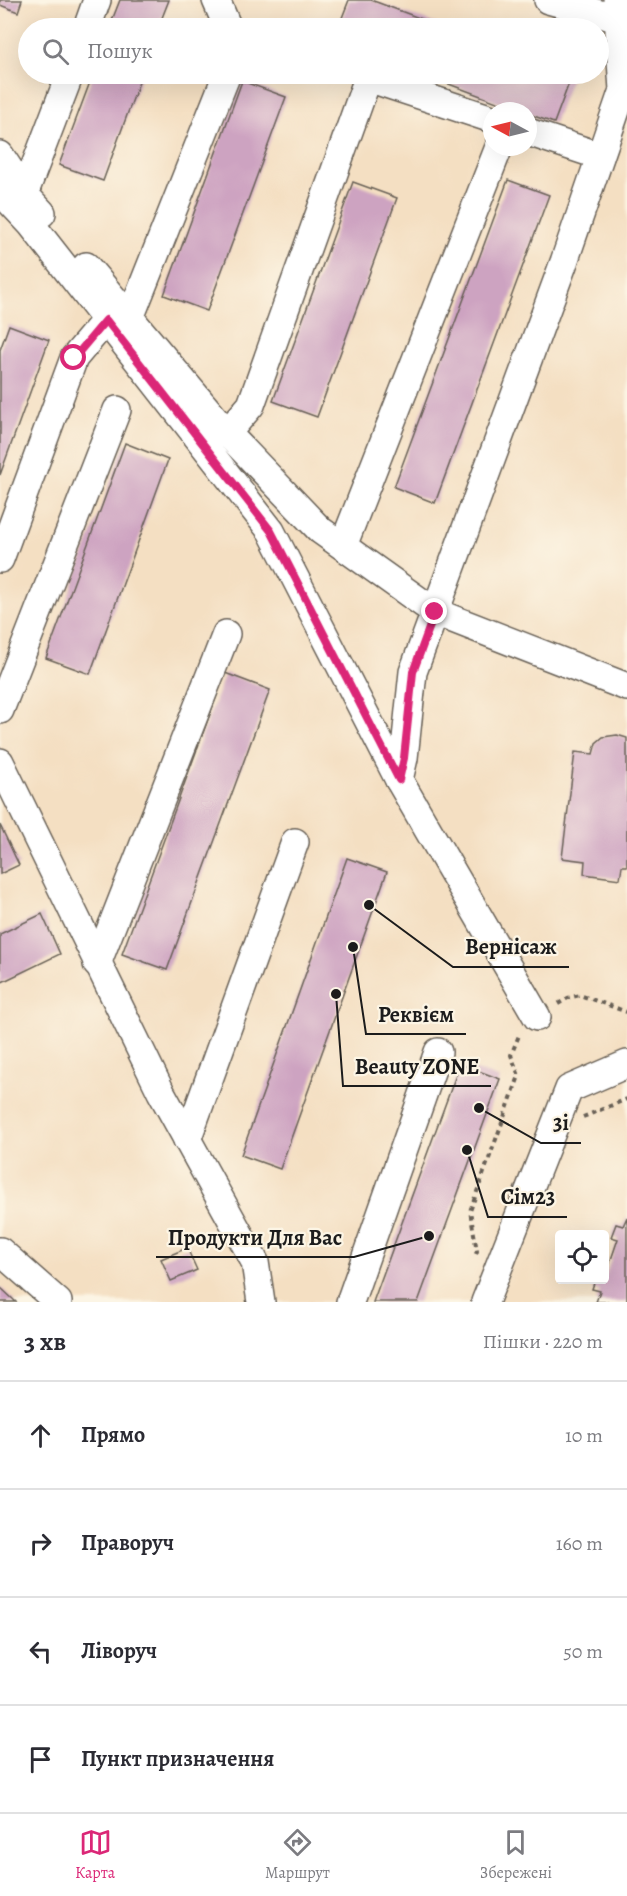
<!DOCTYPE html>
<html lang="uk">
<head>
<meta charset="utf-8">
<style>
  :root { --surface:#fff; --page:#f2f2f3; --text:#2b2b33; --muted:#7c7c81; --line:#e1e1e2; --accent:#db2777 }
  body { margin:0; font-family:Alegreya,serif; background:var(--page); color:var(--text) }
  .controls { position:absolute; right:18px; bottom:18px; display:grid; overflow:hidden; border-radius:6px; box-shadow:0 6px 24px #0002 }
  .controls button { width:54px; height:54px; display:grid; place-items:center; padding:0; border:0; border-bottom:2px solid var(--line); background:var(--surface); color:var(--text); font:30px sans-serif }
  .compass { position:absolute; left:483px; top:102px; width:54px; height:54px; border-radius:50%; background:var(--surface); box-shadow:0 6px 24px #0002; rotate:277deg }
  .stop { position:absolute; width:18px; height:18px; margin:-14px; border:4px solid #db2777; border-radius:50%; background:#fff }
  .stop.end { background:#db2777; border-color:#fff; box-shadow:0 2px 6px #0008 }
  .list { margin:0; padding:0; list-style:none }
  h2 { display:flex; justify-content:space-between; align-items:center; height:78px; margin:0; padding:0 24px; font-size:26px }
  h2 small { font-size:20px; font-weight:400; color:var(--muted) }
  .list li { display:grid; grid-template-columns:39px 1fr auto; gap:18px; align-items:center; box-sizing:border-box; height:108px; padding:0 24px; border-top:2px solid var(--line) }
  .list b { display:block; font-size:22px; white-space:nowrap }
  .list em { font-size:20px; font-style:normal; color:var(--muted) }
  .icon { flex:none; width:33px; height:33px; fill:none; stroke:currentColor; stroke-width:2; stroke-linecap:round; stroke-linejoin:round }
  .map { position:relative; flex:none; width:627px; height:1302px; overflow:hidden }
  .search { position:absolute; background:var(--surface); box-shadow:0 6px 24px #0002; left:18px; right:18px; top:18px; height:66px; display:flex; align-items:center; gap:15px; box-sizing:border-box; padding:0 21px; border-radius:33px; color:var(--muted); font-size:22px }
  .sheet { height:510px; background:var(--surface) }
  nav { display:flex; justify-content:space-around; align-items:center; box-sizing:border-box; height:84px; border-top:2px solid var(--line); background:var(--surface); font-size:16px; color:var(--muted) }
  nav a { display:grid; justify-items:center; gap:3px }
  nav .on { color:var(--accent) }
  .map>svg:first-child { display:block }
  .building { fill:#cda3c1 }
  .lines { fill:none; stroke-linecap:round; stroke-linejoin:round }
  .minor-casing { stroke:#686056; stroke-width:30 }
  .path { stroke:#686056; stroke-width:4; stroke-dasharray:4.5 4.5; stroke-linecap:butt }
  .minor { stroke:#fff; stroke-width:27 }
  .route { stroke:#db2777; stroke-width:8 }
  .leader { fill:none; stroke:#1c1c1c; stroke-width:2 }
  .callout-dot { fill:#1c1c1c; stroke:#fcf5e5; stroke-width:2 }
  .callout-label { font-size:22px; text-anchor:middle; font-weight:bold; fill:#1c1c1c; stroke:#fcf5e5; stroke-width:4.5; stroke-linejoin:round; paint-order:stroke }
</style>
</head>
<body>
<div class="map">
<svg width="627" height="1302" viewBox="0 0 627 1302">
  <rect width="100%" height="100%" fill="#fcf5e5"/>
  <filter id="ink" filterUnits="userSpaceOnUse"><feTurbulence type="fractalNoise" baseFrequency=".0167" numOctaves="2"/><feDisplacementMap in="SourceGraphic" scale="12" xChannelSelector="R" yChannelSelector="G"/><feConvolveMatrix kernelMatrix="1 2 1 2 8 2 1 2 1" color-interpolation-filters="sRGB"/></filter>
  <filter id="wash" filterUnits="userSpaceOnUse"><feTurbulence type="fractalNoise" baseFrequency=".008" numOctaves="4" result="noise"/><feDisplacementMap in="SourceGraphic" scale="24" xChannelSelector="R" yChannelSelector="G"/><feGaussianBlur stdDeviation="1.35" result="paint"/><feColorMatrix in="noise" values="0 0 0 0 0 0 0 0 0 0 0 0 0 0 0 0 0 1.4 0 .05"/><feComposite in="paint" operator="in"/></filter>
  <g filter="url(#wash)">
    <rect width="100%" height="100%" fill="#f4dfc2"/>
    <g id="blocks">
      <!-- building -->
      <g class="building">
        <path d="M0,0H22L18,12L0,5Z"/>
        <path d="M120,0H169L158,28H109Z"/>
        <path d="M349,0H371L446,28H338Z"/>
        <path d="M93,74H142L103,181L59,165Z"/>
        <path d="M422,74H567L572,75L554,123L528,114V111H521Z"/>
        <path d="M242,81L286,97L207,311L164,295Z"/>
        <path d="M508,180L549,195L435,503L394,487Z"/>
        <path d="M353,182L397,198L317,417L273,401Z"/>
        <path d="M9,325L49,340L0,475V350Z"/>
        <path d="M125,443L168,460L90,674L46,658Z"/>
        <path d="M225,673L270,690L167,970L122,954Z"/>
        <path d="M617,735L627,738V866H622L620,879L584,874L585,861L562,858L575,752L593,754L596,743L603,737Z"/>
        <path d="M0,825L19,865L0,874Z"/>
        <path d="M347,858L387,872L280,1169L241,1155Z"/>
        <path d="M42,914L60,954L0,983V934Z"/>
        <path d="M460,1064L500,1079L418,1302H373Z"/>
        <path d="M627,1217V1302H596L600,1291L592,1289L595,1280H604L618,1239L611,1237L616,1224L623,1226Z"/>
        <path d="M187,1248L197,1270L171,1281L161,1259Z"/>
        <path d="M0,1287L16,1302H0Z"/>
      </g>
    </g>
  </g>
  <g filter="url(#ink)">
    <use href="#blocks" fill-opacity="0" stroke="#686056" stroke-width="1.5"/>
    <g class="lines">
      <defs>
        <g id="minor">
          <path d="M216,0L228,28"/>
          <path d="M548,0L619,19"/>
          <path d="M87,28L97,0"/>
          <path d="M528,132L600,156"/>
          <path d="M0,155L29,199L42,213"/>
          <path d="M0,191L31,224L271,531L399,780L537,1017"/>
          <path d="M25,192L70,74"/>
          <path d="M86,266L227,433L320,530L435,612L627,687"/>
          <path d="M130,318L227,74"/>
          <path d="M227,433L251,405L368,78L492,119"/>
          <path d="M343,546L499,147"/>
          <path d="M0,559L74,358L106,320"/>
          <path d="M0,710L117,410"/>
          <path d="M0,762L161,1092L255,1262L261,1302"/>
          <path d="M399,780L404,758L413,672L564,262L623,90L617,0"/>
          <path d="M97,964L226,634"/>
          <path d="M187,1140L295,842"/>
          <path d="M0,1251L58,1302"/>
          <path d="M350,1302L438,1052"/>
          <path d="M485,1302L569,1089L627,1064"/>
        </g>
      </defs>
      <!-- minor casing -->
      <use href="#minor" class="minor-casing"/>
      <!-- path -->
      <g class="path">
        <path d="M558,1004L568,998L580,995L627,1012"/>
        <path d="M583,1117L627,1099"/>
        <path d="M476,1254L477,1251L470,1211L519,1076L511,1055L520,1033"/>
      </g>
      <!-- minor -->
      <use href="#minor" class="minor"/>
    </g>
  </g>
  <g class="lines" filter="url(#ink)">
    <!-- route -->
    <path class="route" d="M74,358L106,320L271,531L399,780L404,758L413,672L435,612"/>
  </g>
  <!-- callouts -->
  <path class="leader" d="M369 905L453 967H569M353 947L366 1034H466M336 994L343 1086H491M479 1108L541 1143H581M467 1150L488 1217H567M429 1236L354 1257H156"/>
  <g class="callout-dot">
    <circle cx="369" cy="905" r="6"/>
    <circle cx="353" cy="947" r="6"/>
    <circle cx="336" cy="994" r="6"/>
    <circle cx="479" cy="1108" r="6"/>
    <circle cx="467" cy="1150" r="6"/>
    <circle cx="429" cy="1236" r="6"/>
  </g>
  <g class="callout-label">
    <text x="511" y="954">Вернісаж</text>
    <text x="416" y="1022">Реквієм</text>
    <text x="417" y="1074">Beauty ZONE</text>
    <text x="561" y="1130">3i</text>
    <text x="528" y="1204">Сім23</text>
    <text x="255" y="1245">Продукти Для Вас</text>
  </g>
</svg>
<div class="controls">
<button><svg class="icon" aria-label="locate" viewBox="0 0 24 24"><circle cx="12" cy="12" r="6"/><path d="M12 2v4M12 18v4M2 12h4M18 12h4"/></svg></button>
</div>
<svg class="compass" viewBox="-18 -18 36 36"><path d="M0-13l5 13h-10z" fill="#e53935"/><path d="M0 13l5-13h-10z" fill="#7c7c81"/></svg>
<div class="stop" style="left:74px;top:358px"></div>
<div class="stop end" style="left:435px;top:612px"></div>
<div class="search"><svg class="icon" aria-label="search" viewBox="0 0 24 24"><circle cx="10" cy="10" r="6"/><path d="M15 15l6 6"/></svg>Пошук</div>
</div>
<section class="sheet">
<h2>3 хв<small>Пішки · 220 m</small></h2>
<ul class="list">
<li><svg class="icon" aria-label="ahead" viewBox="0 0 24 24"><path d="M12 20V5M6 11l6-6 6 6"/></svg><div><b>Прямо</b></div><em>10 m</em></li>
<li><svg class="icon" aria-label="right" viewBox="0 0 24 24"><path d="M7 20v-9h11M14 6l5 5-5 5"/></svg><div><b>Праворуч</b></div><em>160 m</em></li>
<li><svg class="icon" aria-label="left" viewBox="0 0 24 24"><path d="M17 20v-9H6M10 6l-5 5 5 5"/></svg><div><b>Ліворуч</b></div><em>50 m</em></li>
<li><svg class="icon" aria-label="arrive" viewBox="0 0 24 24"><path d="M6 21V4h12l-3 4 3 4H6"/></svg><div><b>Пункт призначення</b></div></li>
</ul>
</section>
<nav>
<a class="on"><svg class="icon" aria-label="map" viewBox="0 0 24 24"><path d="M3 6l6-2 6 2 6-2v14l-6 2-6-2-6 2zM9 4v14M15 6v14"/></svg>Карта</a>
<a><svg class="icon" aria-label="directions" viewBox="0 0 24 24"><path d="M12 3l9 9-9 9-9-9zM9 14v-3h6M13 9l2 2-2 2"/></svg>Маршрут</a>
<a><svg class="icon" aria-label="saved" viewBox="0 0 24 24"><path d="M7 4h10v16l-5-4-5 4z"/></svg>Збережені</a>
</nav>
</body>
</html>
